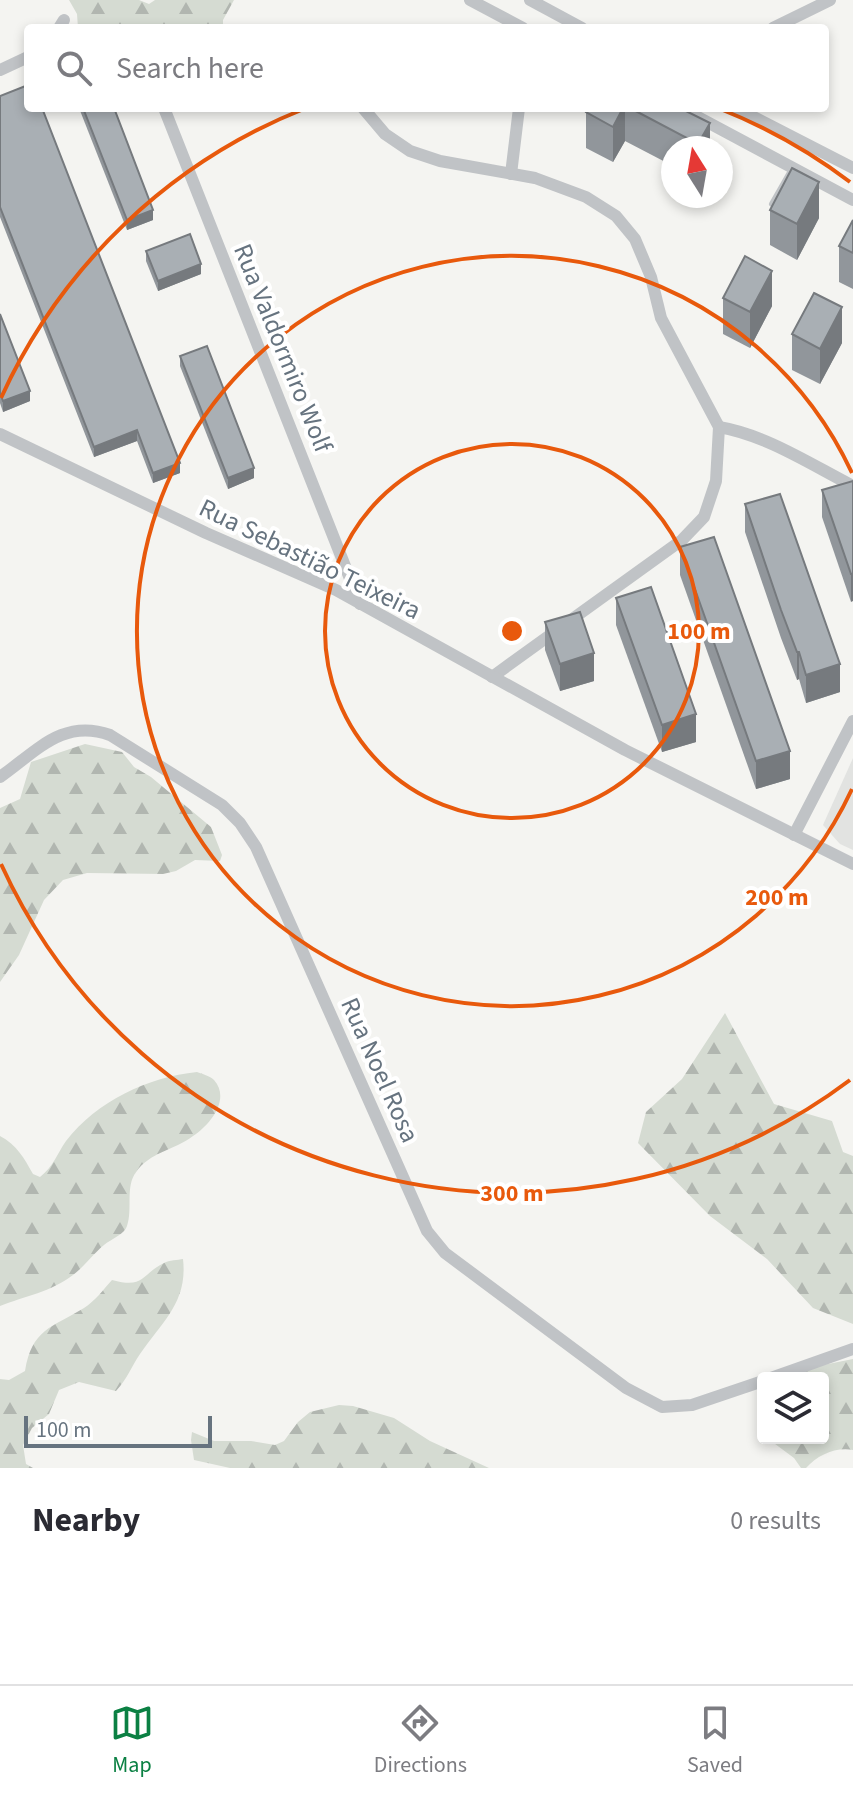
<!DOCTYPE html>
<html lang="en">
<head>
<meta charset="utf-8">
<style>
  :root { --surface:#fff; --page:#f2f2f3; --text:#2b2b33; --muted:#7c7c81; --line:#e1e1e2; --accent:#0b8043 }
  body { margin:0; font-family:"Source Sans 3",sans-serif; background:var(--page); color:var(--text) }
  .controls { position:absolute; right:24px; bottom:24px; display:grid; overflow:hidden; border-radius:8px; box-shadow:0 4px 12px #0003 }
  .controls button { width:72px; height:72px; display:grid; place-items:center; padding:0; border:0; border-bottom:2px solid var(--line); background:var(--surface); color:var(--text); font:40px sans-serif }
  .compass { position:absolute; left:661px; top:136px; width:72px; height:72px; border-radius:50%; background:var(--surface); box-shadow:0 4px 12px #0003; rotate:349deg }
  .scale { position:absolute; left:24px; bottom:20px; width:188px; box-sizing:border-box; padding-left:8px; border:4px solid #66737f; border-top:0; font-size:22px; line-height:28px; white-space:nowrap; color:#66737f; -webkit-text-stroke:6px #fff; paint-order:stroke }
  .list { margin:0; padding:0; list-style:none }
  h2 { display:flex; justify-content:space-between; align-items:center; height:104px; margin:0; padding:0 32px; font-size:34px }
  h2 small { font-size:26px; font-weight:400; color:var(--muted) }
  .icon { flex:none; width:44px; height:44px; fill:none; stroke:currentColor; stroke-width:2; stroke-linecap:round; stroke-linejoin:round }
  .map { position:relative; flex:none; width:853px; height:1468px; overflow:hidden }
  .search { position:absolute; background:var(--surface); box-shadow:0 4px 12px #0003; left:24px; right:24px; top:24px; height:88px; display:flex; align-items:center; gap:20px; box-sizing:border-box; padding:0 28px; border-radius:8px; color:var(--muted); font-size:30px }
  .sheet { height:216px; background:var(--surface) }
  nav { display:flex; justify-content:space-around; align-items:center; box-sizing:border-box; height:112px; border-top:2px solid var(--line); background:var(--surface); font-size:22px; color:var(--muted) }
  nav a { display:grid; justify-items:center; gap:4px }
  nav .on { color:var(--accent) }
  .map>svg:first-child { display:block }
  .built { fill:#e2e3e1 }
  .forest { fill:url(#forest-firs) }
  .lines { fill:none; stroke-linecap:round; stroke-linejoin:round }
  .lane { stroke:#c0c3c6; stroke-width:6 }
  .street { stroke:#c0c3c6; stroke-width:12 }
  .wall { fill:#91969b }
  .shaded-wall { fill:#767a7e }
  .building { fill:#a9afb4; stroke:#767a7e; stroke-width:2 }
  .ring { fill:none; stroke:#e8590c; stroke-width:4 }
  .labels { text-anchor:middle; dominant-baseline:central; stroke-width:8; stroke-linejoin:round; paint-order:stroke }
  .street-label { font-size:26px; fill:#66737f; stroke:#fff }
  .centre { fill:#e8590c; stroke:#fff; stroke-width:4 }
  .ring-label { font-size:24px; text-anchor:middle; font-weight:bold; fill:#e8590c; stroke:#fff; stroke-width:8; stroke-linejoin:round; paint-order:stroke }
</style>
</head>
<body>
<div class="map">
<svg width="853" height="1468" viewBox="0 0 853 1468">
  <defs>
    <pattern id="forest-firs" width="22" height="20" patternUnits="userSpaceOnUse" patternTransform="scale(2)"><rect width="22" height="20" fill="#d5dbd2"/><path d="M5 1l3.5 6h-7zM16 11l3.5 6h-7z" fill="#b1b6b0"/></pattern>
  </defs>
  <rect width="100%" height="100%" fill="#f4f4f1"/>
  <!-- built -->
  <path class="built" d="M853,758V850L840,844L823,825Z"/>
  <!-- forest -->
  <g class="forest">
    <path d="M69,0H139L149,4L155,0H234L223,20V28H78L77,14Z"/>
    <path d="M85,744L122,752L134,767L151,777L211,827L222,855L220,861L195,860L176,871L163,874L87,873L63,880L44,900L19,955L0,982V808L20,799L31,762Z"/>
    <path d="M725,1013L774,1104L832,1121L843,1152L853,1156V1324L813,1308L767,1259L710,1216L638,1143L646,1112L682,1079Z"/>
    <path d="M197,1072C202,1074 210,1076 214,1080C231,1099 210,1125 193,1136C175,1150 150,1152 136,1172C125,1187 133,1209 127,1226C125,1234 111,1239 104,1245C93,1254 85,1266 73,1275C51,1292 25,1296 0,1306V1136C17,1145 24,1158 33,1174L40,1177C53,1167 57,1154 66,1141C97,1101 148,1077 197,1072Z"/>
    <path d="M183,1259C188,1302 162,1322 140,1354C131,1367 128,1378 116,1391L79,1382L59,1390L49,1414L32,1428L23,1445L26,1464L33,1468H0V1379L9,1380L25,1371C32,1329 51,1328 84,1308C95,1301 103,1290 112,1280C145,1289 140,1275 164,1263C169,1260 178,1260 183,1259Z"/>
    <path d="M853,1359V1450C835,1447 818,1455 806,1468H801L794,1458L767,1438H823V1378H790L808,1368Z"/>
    <path d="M339,1405L353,1406L394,1418L430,1441L489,1468H230L194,1460L191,1440L192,1432L214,1441H251L275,1445L284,1441L298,1422L310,1412Z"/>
  </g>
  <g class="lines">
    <!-- lane -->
    <path class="lane" d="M772,204L792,169"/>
    <!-- street -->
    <g class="street">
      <path d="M470,0L523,28"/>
      <path d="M530,0L582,28"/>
      <path d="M59,28L64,20"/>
      <path d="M773,28L830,0"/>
      <path d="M0,70L28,57"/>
      <path d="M164,108L360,604"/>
      <path d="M363,108L385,134L410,151L440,161L535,178L586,197L616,216L635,239L651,277L661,318L719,427L716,481L704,517L682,540L492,677"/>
      <path d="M681,108L853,200"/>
      <path d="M736,108L853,168"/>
      <path d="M511,174L519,108"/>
      <path d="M719,427C766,435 810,464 853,486"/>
      <path d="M0,434L206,533L336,590L625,750L853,864"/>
      <path d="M0,777C37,751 63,718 110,735L222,805L240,823L256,847L427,1231L445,1253L626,1388L662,1407L692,1405L763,1381"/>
      <path d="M794,835L853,721"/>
      <path d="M771,1378L853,1349"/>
    </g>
  </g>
  <!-- wall -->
  <g class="wall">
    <path d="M0,96L180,473L153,483L137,441L94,457L0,217Z"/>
    <path d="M79,108H114L153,220L127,230Z"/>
    <path d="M588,108H680L710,148H673V166L625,141L613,162L586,148V112Z"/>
    <path d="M770,210L819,218L797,260L770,245Z"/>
    <path d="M853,220V289L839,282V246Z"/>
    <path d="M146,251L201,274L158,291L146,261Z"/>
    <path d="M723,298L772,306L750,348L723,334Z"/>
    <path d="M0,314L30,401L3,412L0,403Z"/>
    <path d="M792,334L842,343L820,384L792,370Z"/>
    <path d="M180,356L254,478L228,489L180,366Z"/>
    <path d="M853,481L851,602L822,517V490Z"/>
    <path d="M745,504L840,692L806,703L799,679L797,680L781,638L745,532Z"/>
    <path d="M680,547L790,779L756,789L680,575Z"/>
    <path d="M616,598L696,742L662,752L616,625Z"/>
    <path d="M545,622L594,681L560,691L545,650Z"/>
  </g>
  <!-- shaded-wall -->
  <g class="shaded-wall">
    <path d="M623,108H625V141L613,162V127Z"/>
    <path d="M710,123V148H698V144Z"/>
    <path d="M819,182V218L797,260V224Z"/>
    <path d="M153,210V220L127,230V220Z"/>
    <path d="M201,264V274L158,291V281Z"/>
    <path d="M772,271V306L750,348V312Z"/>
    <path d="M842,307V343L820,384V349Z"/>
    <path d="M30,391V401L3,412V401Z"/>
    <path d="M137,430V441L94,457V447Z"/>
    <path d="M180,463V473L153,483V473Z"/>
    <path d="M254,468V478L228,489V478Z"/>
    <path d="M851,574H853V601L851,602Z"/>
    <path d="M797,652H799V679L797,680Z"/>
    <path d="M594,653V681L560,691V664Z"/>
    <path d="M840,664V692L806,703V675Z"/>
    <path d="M696,714V742L662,752V725Z"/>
    <path d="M790,751V779L756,789V761Z"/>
  </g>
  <!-- building -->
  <g class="building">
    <path d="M28,85V108H42L180,463L153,473L137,430L94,447L0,207V96Z"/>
    <path d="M83,108H114L153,210L127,220Z"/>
    <path d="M588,108H623L613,127L586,112Z"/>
    <path d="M630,108H680L710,123L698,144Z"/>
    <path d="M792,168L819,182L797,224L770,210Z"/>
    <path d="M853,220V253L839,246Z"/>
    <path d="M190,234L201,264L158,281L146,251Z"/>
    <path d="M745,256L772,271L750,312L723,298Z"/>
    <path d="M814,293L842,307L820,349L792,334Z"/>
    <path d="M0,314L30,391L3,401L0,393Z"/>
    <path d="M207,346L254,468L228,478L180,356Z"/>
    <path d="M853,481V574H851L822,490Z"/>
    <path d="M780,494L840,664L806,675L799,652H797L781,610L745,504Z"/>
    <path d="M714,537L790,751L756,761L680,547Z"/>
    <path d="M651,587L696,714L662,725L616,598Z"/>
    <path d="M580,612L594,653L560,664L545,622Z"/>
  </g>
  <!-- distance rings -->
  <g class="ring">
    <circle cx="512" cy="631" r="187"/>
    <path d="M852 789A375 375 0 1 1 852 473"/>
    <path d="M850 1080A562 562 0 0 1 1 864M1 398A562 562 0 0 1 306 108M718 108A562 562 0 0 1 850 182"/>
  </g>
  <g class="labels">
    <!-- street labels -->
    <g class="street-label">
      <text transform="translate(283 348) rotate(68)">Rua Valdormiro Wolf</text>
      <text transform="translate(310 559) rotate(26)">Rua Sebastião Teixeira</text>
      <text transform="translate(380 1070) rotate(66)">Rua Noel Rosa</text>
    </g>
  </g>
  <circle cx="512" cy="631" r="12" class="centre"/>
  <g class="ring-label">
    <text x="699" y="639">100 m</text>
    <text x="777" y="905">200 m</text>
    <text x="512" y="1201">300 m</text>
  </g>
</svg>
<div class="controls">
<button><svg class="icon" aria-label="layers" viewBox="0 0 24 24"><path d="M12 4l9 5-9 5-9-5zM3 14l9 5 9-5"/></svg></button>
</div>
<svg class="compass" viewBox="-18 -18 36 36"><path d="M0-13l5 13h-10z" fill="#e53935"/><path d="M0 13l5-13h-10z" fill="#7c7c81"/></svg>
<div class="scale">100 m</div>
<div class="search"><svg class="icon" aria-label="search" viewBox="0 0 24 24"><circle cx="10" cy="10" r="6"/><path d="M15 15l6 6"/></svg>Search here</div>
</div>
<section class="sheet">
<h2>Nearby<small>0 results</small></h2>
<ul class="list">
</ul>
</section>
<nav>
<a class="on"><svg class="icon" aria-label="map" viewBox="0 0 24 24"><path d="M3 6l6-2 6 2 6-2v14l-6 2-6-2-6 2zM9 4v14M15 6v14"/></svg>Map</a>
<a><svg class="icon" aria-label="directions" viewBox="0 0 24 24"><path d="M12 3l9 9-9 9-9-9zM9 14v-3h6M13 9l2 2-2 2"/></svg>Directions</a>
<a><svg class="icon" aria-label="saved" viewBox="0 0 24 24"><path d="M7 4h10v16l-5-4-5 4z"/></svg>Saved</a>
</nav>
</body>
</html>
